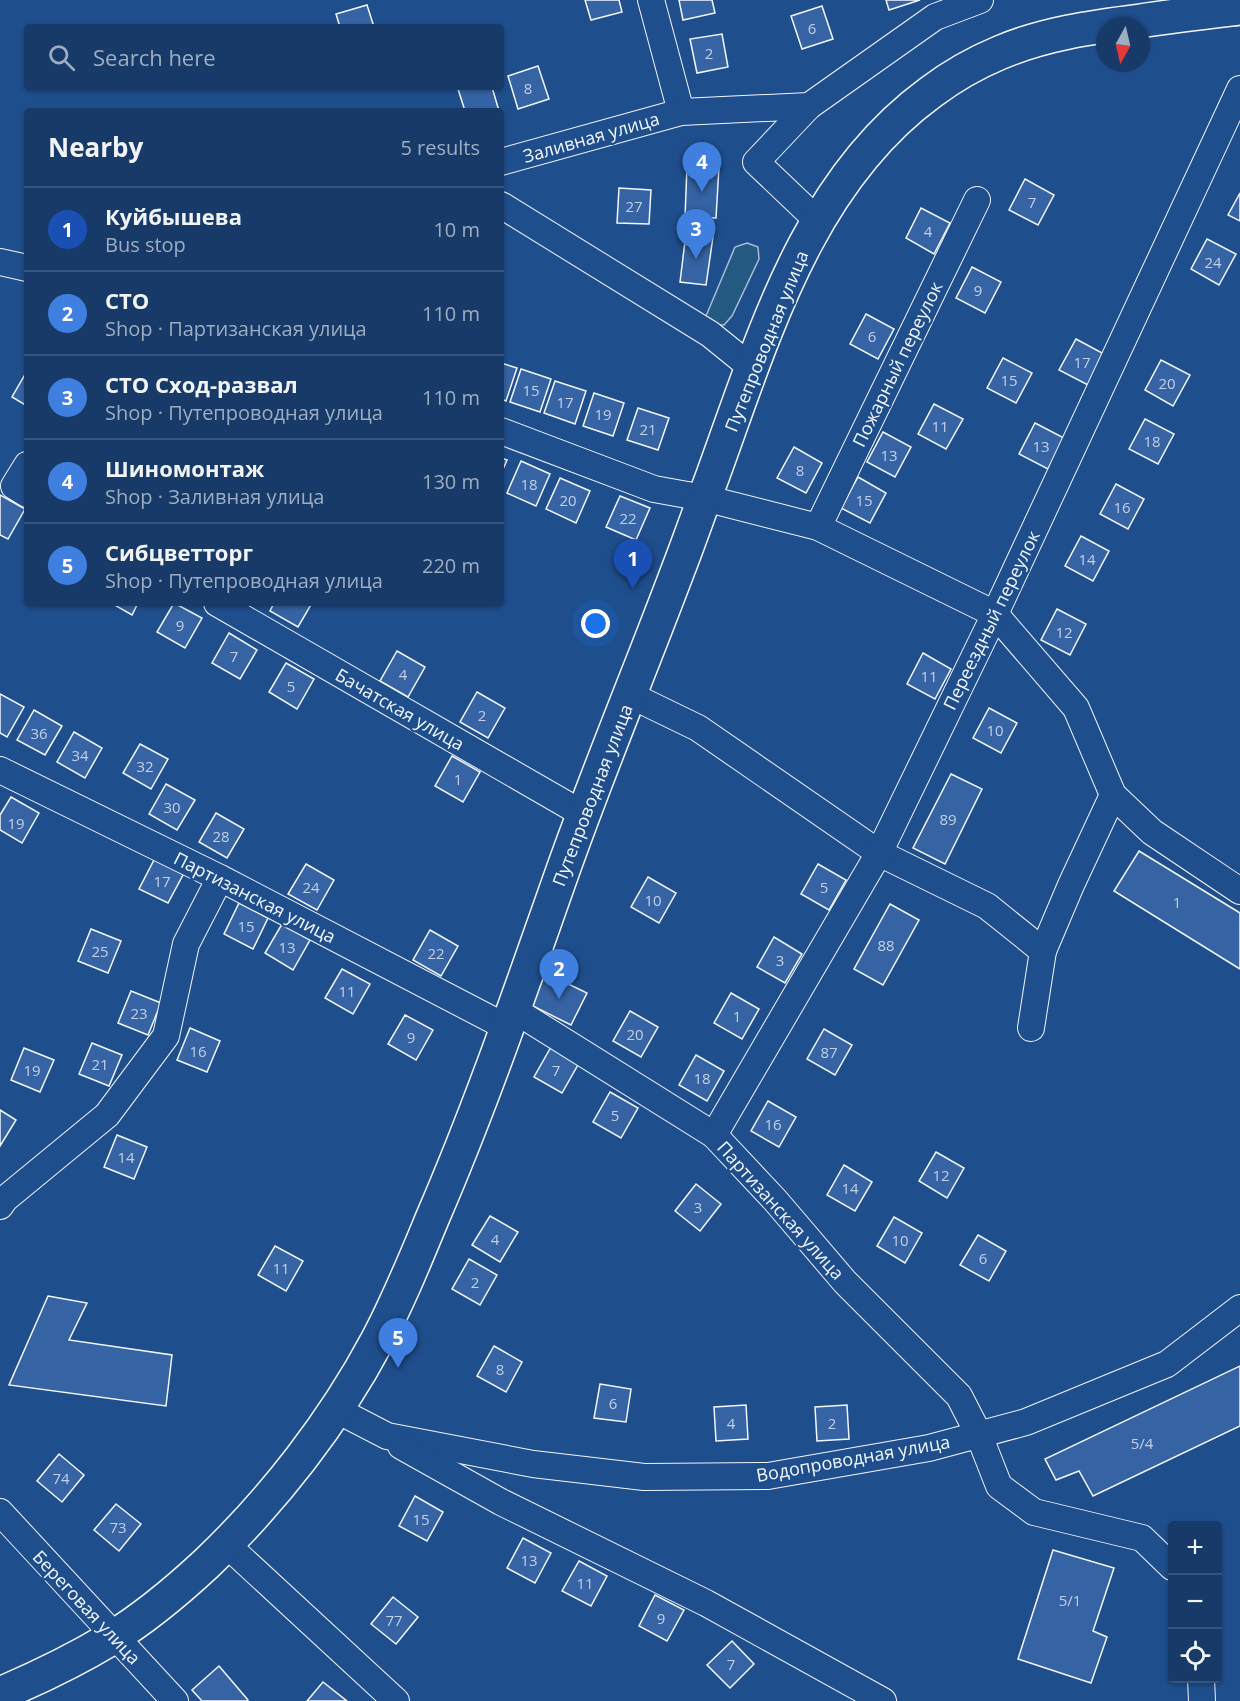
<!DOCTYPE html>
<html lang="en">
<head>
<meta charset="utf-8">
<style>
  :root { --surface:#173a69; --page:#244571; --text:#f1f3f6; --muted:#9eadc0; --line:#36547d; --accent:#e69b98 }
  body { margin:0; font-family:"Open Sans",sans-serif; background:var(--page); color:var(--text) }
  .controls { position:absolute; right:18px; bottom:18px; display:grid; overflow:hidden; border-radius:6px; box-shadow:0 2px 4px #0004 }
  .controls button { width:54px; height:54px; display:grid; place-items:center; padding:0; border:0; border-bottom:2px solid var(--line); background:var(--surface); color:var(--text); font:30px sans-serif }
  .compass { position:absolute; left:1096px; top:18px; width:54px; height:54px; border-radius:50%; background:var(--surface); box-shadow:0 2px 4px #0004; rotate:188deg }
  .you { position:absolute; left:596px; top:624px; width:21px; height:21px; margin:-15px; border:4px solid #fff; border-radius:50%; background:#1a73e8; box-shadow:0 0 0 9px #1a73e833 }
  .badge { display:grid; place-items:center; width:39px; height:39px; border-radius:50%; background:var(--accent); color:#fff; font-size:20px; font-weight:700 }
  .pin { position:absolute; translate:-50% -50px; filter:drop-shadow(0 2px 3px #0008) }
  .pin::after { content:''; position:absolute; top:32px; width:21px; height:18px; background:inherit; clip-path:polygon(0 0,100% 0,50% 100%) }
  .list { margin:0; padding:0; list-style:none }
  h2 { display:flex; justify-content:space-between; align-items:center; height:78px; margin:0; padding:0 24px; font-size:26px }
  h2 small { font-size:20px; font-weight:400; color:var(--muted) }
  .list li { display:grid; grid-template-columns:39px 1fr auto; gap:18px; align-items:center; box-sizing:border-box; height:84px; padding:0 24px; border-top:2px solid var(--line) }
  .list b { display:block; font-size:22px; white-space:nowrap }
  .list p { margin:0; font-size:20px; white-space:nowrap; color:var(--muted) }
  .list em { font-size:20px; font-style:normal; color:var(--muted) }
  .icon { flex:none; width:33px; height:33px; fill:none; stroke:currentColor; stroke-width:2; stroke-linecap:round; stroke-linejoin:round }
  .map { position:relative; flex:none; width:1240px; height:1701px; overflow:hidden }
  .search { position:absolute; background:var(--surface); box-shadow:0 2px 4px #0004; left:24px; top:24px; width:480px; height:66px; display:flex; align-items:center; gap:15px; box-sizing:border-box; padding:0 21px; border-radius:6px; color:var(--muted); font-size:22px }
  .panel { position:absolute; background:var(--surface); box-shadow:0 2px 4px #0004; left:24px; top:108px; width:480px; height:498px; border-radius:6px }
  .map>svg:first-child { display:block }
  .green { fill:#245a82; stroke:#a8bbd7; stroke-width:1.5 }
  .building { fill:#3563a3; stroke:#f2f6ff; stroke-width:1.5 }
  .lines { fill:none; stroke-linecap:round; stroke-linejoin:round }
  .minor-casing { stroke:#f2f6ff; stroke-width:28 }
  .major-casing { stroke:#f2f6ff; stroke-width:36 }
  .minor { stroke:#1f4e8c; stroke-width:26 }
  .major { stroke:#1f4e8c; stroke-width:33 }
  .labels { text-anchor:middle; dominant-baseline:central; stroke-width:4.5; stroke-linejoin:round; paint-order:stroke }
  .number-label { font-size:15px; fill:#c3d1e8 }
  .street-label { font-size:18px; fill:#f2f6ff; stroke:#1f4e8c }
</style>
</head>
<body>
<div class="map">
<svg width="1240" height="1701" viewBox="0 0 1240 1701">
  <rect width="100%" height="100%" fill="#1f4e8c"/>
  <!-- green -->
  <path class="green" d="M747,243L758,247L759,259L732,316L724,325H710L706,316L735,247Z"/>
  <!-- building -->
  <g class="building">
    <path d="M585,0H619L622,12L591,20Z"/>
    <path d="M679,0H712L715,13L683,20Z"/>
    <path d="M886,0H920L889,10Z"/>
    <path d="M367,5L374,27H340L336,14Z"/>
    <path d="M822,6L833,39L802,49L791,16Z"/>
    <path d="M722,34L728,67L697,73L690,39Z"/>
    <path d="M538,66L549,99L518,109L508,76Z"/>
    <path d="M466,87H492L499,111H465L458,89Z"/>
    <path d="M687,166L719,167L716,218L685,217Z"/>
    <path d="M1025,179L1054,195L1038,225L1009,210Z"/>
    <path d="M619,188L651,190L649,224L617,223Z"/>
    <path d="M1240,193V221L1228,215Z"/>
    <path d="M921,208L950,223L934,254L906,238Z"/>
    <path d="M686,233L713,237L706,285L680,282Z"/>
    <path d="M1207,239L1236,254L1219,285L1191,269Z"/>
    <path d="M972,267L1001,282L985,313L956,298Z"/>
    <path d="M866,314L894,329L878,359L850,344Z"/>
    <path d="M1076,339L1104,354L1088,385L1059,370Z"/>
    <path d="M1003,358L1032,373L1016,403L987,388Z"/>
    <path d="M1161,360L1190,375L1173,406L1145,390Z"/>
    <path d="M501,363L517,368L506,401L501,399Z"/>
    <path d="M521,369L551,379L540,412L510,402Z"/>
    <path d="M27,371V406L12,397Z"/>
    <path d="M555,381L586,391L575,424L544,413Z"/>
    <path d="M594,393L624,403L613,436L583,426Z"/>
    <path d="M934,404L963,419L946,449L918,434Z"/>
    <path d="M638,408L669,418L658,450L627,440Z"/>
    <path d="M1145,419L1174,434L1158,464L1129,449Z"/>
    <path d="M1035,423L1064,438L1048,469L1019,454Z"/>
    <path d="M883,432L911,447L895,477L867,462Z"/>
    <path d="M794,447L822,463L806,493L777,478Z"/>
    <path d="M501,458L507,460L501,474Z"/>
    <path d="M521,461L550,474L536,506L507,493Z"/>
    <path d="M858,477L886,493L870,523L841,508Z"/>
    <path d="M560,478L590,491L576,523L546,509Z"/>
    <path d="M1116,484L1144,499L1128,529L1100,514Z"/>
    <path d="M0,495L25,509L8,539L0,535Z"/>
    <path d="M620,496L650,508L636,540L606,527Z"/>
    <path d="M1081,536L1109,551L1093,581L1065,566Z"/>
    <path d="M111,603H138L132,615Z"/>
    <path d="M174,603L202,618L185,648L157,632Z"/>
    <path d="M274,603H312L298,627L270,611Z"/>
    <path d="M1057,609L1086,624L1070,655L1041,640Z"/>
    <path d="M229,633L257,650L240,679L212,663Z"/>
    <path d="M397,651L425,667L408,697L380,681Z"/>
    <path d="M923,653L951,669L935,699L907,684Z"/>
    <path d="M286,663L314,679L297,709L269,692Z"/>
    <path d="M477,692L505,708L488,738L460,722Z"/>
    <path d="M0,694L24,707L7,737L0,733Z"/>
    <path d="M989,708L1017,723L1001,753L973,738Z"/>
    <path d="M34,710L62,726L45,755L17,740Z"/>
    <path d="M74,732L102,748L85,778L57,762Z"/>
    <path d="M140,744L168,759L151,789L123,773Z"/>
    <path d="M452,756L480,772L463,802L435,786Z"/>
    <path d="M951,774L982,789L945,864L913,848Z"/>
    <path d="M166,784L195,800L177,830L149,814Z"/>
    <path d="M11,797L39,813L22,843L0,830V815Z"/>
    <path d="M216,813L244,829L227,858L199,842Z"/>
    <path d="M1139,851L1240,913V969L1114,891Z"/>
    <path d="M155,858L184,873L168,903L139,889Z"/>
    <path d="M306,864L334,880L317,910L288,894Z"/>
    <path d="M818,864L846,880L829,910L801,894Z"/>
    <path d="M648,877L676,893L659,923L631,907Z"/>
    <path d="M239,903L268,918L253,949L224,934Z"/>
    <path d="M890,904L919,920L883,985L854,969Z"/>
    <path d="M282,924L310,940L293,970L265,953Z"/>
    <path d="M91,929L121,941L108,973L78,961Z"/>
    <path d="M430,930L458,946L441,976L413,960Z"/>
    <path d="M774,937L802,954L785,983L757,967Z"/>
    <path d="M342,969L370,984L353,1014L325,998Z"/>
    <path d="M546,973L587,993L571,1025L531,1005Z"/>
    <path d="M131,991L161,1003L148,1035L118,1023Z"/>
    <path d="M731,993L759,1009L742,1039L714,1023Z"/>
    <path d="M630,1011L658,1027L641,1057L613,1041Z"/>
    <path d="M405,1015L433,1030L416,1060L388,1044Z"/>
    <path d="M190,1028L220,1041L207,1072L177,1060Z"/>
    <path d="M824,1029L852,1045L835,1075L807,1059Z"/>
    <path d="M92,1043L122,1055L109,1086L79,1074Z"/>
    <path d="M551,1047L579,1063L562,1093L534,1077Z"/>
    <path d="M24,1048L54,1060L40,1092L11,1080Z"/>
    <path d="M696,1055L724,1071L707,1101L679,1085Z"/>
    <path d="M610,1092L638,1108L621,1138L593,1122Z"/>
    <path d="M768,1101L796,1117L779,1147L751,1131Z"/>
    <path d="M0,1110L16,1120L0,1146Z"/>
    <path d="M117,1135L147,1147L134,1179L104,1167Z"/>
    <path d="M936,1152L964,1168L947,1198L919,1181Z"/>
    <path d="M844,1165L872,1182L855,1211L827,1195Z"/>
    <path d="M696,1184L721,1204L700,1231L675,1211Z"/>
    <path d="M490,1216L518,1232L500,1262L472,1245Z"/>
    <path d="M894,1217L922,1233L905,1263L877,1246Z"/>
    <path d="M978,1235L1006,1251L989,1281L960,1265Z"/>
    <path d="M275,1246L303,1261L286,1291L258,1275Z"/>
    <path d="M469,1259L497,1275L480,1305L452,1289Z"/>
    <path d="M48,1296L87,1303L69,1340L172,1355L166,1406L9,1385Z"/>
    <path d="M494,1346L522,1362L506,1392L477,1376Z"/>
    <path d="M1240,1366V1426L1093,1496L1079,1471L1056,1480L1045,1459Z"/>
    <path d="M600,1384L631,1389L626,1422L594,1418Z"/>
    <path d="M746,1405L748,1439L716,1441L714,1407Z"/>
    <path d="M847,1405L849,1439L817,1441L815,1407Z"/>
    <path d="M59,1454L84,1475L62,1502L37,1481Z"/>
    <path d="M415,1496L443,1512L427,1541L399,1526Z"/>
    <path d="M116,1504L141,1524L119,1551L94,1530Z"/>
    <path d="M523,1538L551,1553L535,1583L507,1568Z"/>
    <path d="M1053,1550L1114,1568L1093,1631L1107,1637L1091,1683L1018,1659Z"/>
    <path d="M579,1561L607,1576L591,1606L562,1591Z"/>
    <path d="M655,1595L684,1610L667,1641L639,1626Z"/>
    <path d="M393,1597L418,1617L396,1644L371,1624Z"/>
    <path d="M732,1641L754,1664L730,1688L707,1665Z"/>
    <path d="M219,1666L248,1700L247,1701H202L192,1690Z"/>
    <path d="M323,1682L347,1701H307Z"/>
  </g>
  <g class="lines">
    <defs>
      <g id="minor">
        <path d="M651,0L681,112"/>
        <path d="M809,106L756,162L817,220"/>
        <path d="M501,162L681,112L809,106L935,17L980,0"/>
        <path d="M501,205L710,334L752,368"/>
        <path d="M0,262L27,268"/>
        <path d="M501,431L654,489L704,498L818,527L995,614L1076,708L1113,795L1152,832L1240,891"/>
        <path d="M27,465L14,486L27,494"/>
        <path d="M818,527L977,200"/>
        <path d="M217,603L583,814"/>
        <path d="M630,695L698,728L879,853L987,906L1043,951"/>
        <path d="M0,770L220,878L508,1028"/>
        <path d="M514,1010L714,1135L775,1200L845,1282L959,1396L979,1435L999,1486L1034,1512L1142,1538L1172,1567"/>
        <path d="M1031,1028L1043,951L1071,885L1113,795"/>
        <path d="M714,1135L879,853L995,614L1240,89"/>
        <path d="M0,1206L5,1199L107,1115L166,1036L186,944L220,878"/>
        <path d="M335,1409L387,1436L533,1464L644,1477L768,1476L929,1448L1026,1422L1167,1364L1240,1308"/>
        <path d="M401,1446L501,1502L706,1603L883,1701"/>
        <path d="M0,1512L175,1701"/>
        <path d="M226,1544L396,1701"/>
        <path d="M1201,1678L1202,1701"/>
      </g>
      <path id="major" d="M0,1694C38,1678 75,1660 110,1639C145,1618 178,1590 207,1563C273,1500 334,1422 377,1341C398,1302 415,1260 432,1219C481,1106 521,989 562,873C598,771 640,671 678,570C690,539 701,507 713,475C763,338 807,182 931,92C951,77 975,63 999,53C1043,34 1092,27 1140,21C1173,16 1207,12 1240,8"/>
    </defs>
    <!-- minor casing -->
    <use href="#minor" class="minor-casing"/>
    <!-- major casing -->
    <use href="#major" class="major-casing"/>
    <!-- minor -->
    <use href="#minor" class="minor"/>
    <!-- major -->
    <use href="#major" class="major"/>
  </g>
  <g class="labels">
    <!-- number labels -->
    <g class="number-label">
      <text x="812" y="28">6</text>
      <text x="709" y="53">2</text>
      <text x="528" y="88">8</text>
      <text x="1032" y="202">7</text>
      <text x="634" y="206">27</text>
      <text x="928" y="231">4</text>
      <text x="1213" y="262">24</text>
      <text x="978" y="290">9</text>
      <text x="872" y="336">6</text>
      <text x="1082" y="362">17</text>
      <text x="1009" y="380">15</text>
      <text x="1167" y="383">20</text>
      <text x="531" y="390">15</text>
      <text x="565" y="402">17</text>
      <text x="603" y="414">19</text>
      <text x="940" y="426">11</text>
      <text x="648" y="429">21</text>
      <text x="1152" y="441">18</text>
      <text x="1041" y="446">13</text>
      <text x="889" y="455">13</text>
      <text x="800" y="470">8</text>
      <text x="529" y="484">18</text>
      <text x="568" y="500">20</text>
      <text x="864" y="500">15</text>
      <text x="1122" y="507">16</text>
      <text x="628" y="518">22</text>
      <text x="1087" y="559">14</text>
      <text x="180" y="625">9</text>
      <text x="1064" y="632">12</text>
      <text x="234" y="656">7</text>
      <text x="403" y="674">4</text>
      <text x="929" y="676">11</text>
      <text x="291" y="686">5</text>
      <text x="482" y="715">2</text>
      <text x="995" y="730">10</text>
      <text x="39" y="733">36</text>
      <text x="80" y="755">34</text>
      <text x="145" y="766">32</text>
      <text x="458" y="779">1</text>
      <text x="172" y="807">30</text>
      <text x="948" y="819">89</text>
      <text x="16" y="823">19</text>
      <text x="221" y="836">28</text>
      <text x="162" y="881">17</text>
      <text x="311" y="887">24</text>
      <text x="824" y="887">5</text>
      <text x="653" y="900">10</text>
      <text x="1177" y="902">1</text>
      <text x="246" y="926">15</text>
      <text x="886" y="945">88</text>
      <text x="287" y="947">13</text>
      <text x="100" y="951">25</text>
      <text x="436" y="953">22</text>
      <text x="780" y="960">3</text>
      <text x="347" y="991">11</text>
      <text x="139" y="1013">23</text>
      <text x="737" y="1016">1</text>
      <text x="635" y="1034">20</text>
      <text x="411" y="1037">9</text>
      <text x="198" y="1051">16</text>
      <text x="829" y="1052">87</text>
      <text x="100" y="1064">21</text>
      <text x="32" y="1070">19</text>
      <text x="556" y="1070">7</text>
      <text x="702" y="1078">18</text>
      <text x="615" y="1115">5</text>
      <text x="773" y="1124">16</text>
      <text x="126" y="1157">14</text>
      <text x="941" y="1175">12</text>
      <text x="850" y="1188">14</text>
      <text x="698" y="1207">3</text>
      <text x="495" y="1239">4</text>
      <text x="900" y="1240">10</text>
      <text x="983" y="1258">6</text>
      <text x="281" y="1268">11</text>
      <text x="475" y="1282">2</text>
      <text x="500" y="1369">8</text>
      <text x="613" y="1403">6</text>
      <text x="731" y="1423">4</text>
      <text x="832" y="1423">2</text>
      <text x="1142" y="1443">5/4</text>
      <text x="61" y="1478">74</text>
      <text x="421" y="1519">15</text>
      <text x="118" y="1527">73</text>
      <text x="529" y="1560">13</text>
      <text x="585" y="1583">11</text>
      <text x="1070" y="1600">5/1</text>
      <text x="661" y="1618">9</text>
      <text x="394" y="1620">77</text>
      <text x="731" y="1664">7</text>
    </g>
    <!-- street labels -->
    <g class="street-label">
      <text transform="translate(591 137) rotate(-16)">Заливная улица</text>
      <text transform="translate(766 341) rotate(-68)">Путепроводная улица</text>
      <text transform="translate(897 364) rotate(-64)">Пожарный переулок</text>
      <text transform="translate(991 620) rotate(-64)">Переездный переулок</text>
      <text transform="translate(400 709) rotate(30)">Бачатская улица</text>
      <text transform="translate(592 795) rotate(-69)">Путепроводная улица</text>
      <text transform="translate(255 897) rotate(27)">Партизанская улица</text>
      <text transform="translate(781 1210) rotate(48)">Партизанская улица</text>
      <text transform="translate(853 1458) rotate(-10)">Водопроводная улица</text>
      <text transform="translate(87 1607) rotate(47)">Береговая улица</text>
    </g>
  </g>
</svg>
<div class="controls">
<button>+</button>
<button>−</button>
<button><svg class="icon" aria-label="locate" viewBox="0 0 24 24"><circle cx="12" cy="12" r="6"/><path d="M12 2v4M12 18v4M2 12h4M18 12h4"/></svg></button>
</div>
<svg class="compass" viewBox="-18 -18 36 36"><path d="M0-13l5 13h-10z" fill="#e53935"/><path d="M0 13l5-13h-10z" fill="#9eadc0"/></svg>
<div class="you"></div>
<div class="pin badge" style="left:633px;top:589px;background:#1a4fb4">1</div>
<div class="pin badge" style="left:559px;top:999px;background:#3f7fe0">2</div>
<div class="pin badge" style="left:696px;top:259px;background:#3f7fe0">3</div>
<div class="pin badge" style="left:702px;top:192px;background:#3f7fe0">4</div>
<div class="pin badge" style="left:398px;top:1368px;background:#3f7fe0">5</div>
<div class="search"><svg class="icon" aria-label="search" viewBox="0 0 24 24"><circle cx="10" cy="10" r="6"/><path d="M15 15l6 6"/></svg>Search here</div>
<section class="panel">
<h2>Nearby<small>5 results</small></h2>
<ul class="list">
<li><span class="badge" style="background:#1a4fb4">1</span><div><b>Куйбышева</b><p>Bus stop</p></div><em>10 m</em></li>
<li><span class="badge" style="background:#3f7fe0">2</span><div><b>СТО</b><p>Shop · Партизанская улица</p></div><em>110 m</em></li>
<li><span class="badge" style="background:#3f7fe0">3</span><div><b>СТО Сход-развал</b><p>Shop · Путепроводная улица</p></div><em>110 m</em></li>
<li><span class="badge" style="background:#3f7fe0">4</span><div><b>Шиномонтаж</b><p>Shop · Заливная улица</p></div><em>130 m</em></li>
<li><span class="badge" style="background:#3f7fe0">5</span><div><b>Сибцветторг</b><p>Shop · Путепроводная улица</p></div><em>220 m</em></li>
</ul>
</section>
</div>
</body>
</html>
